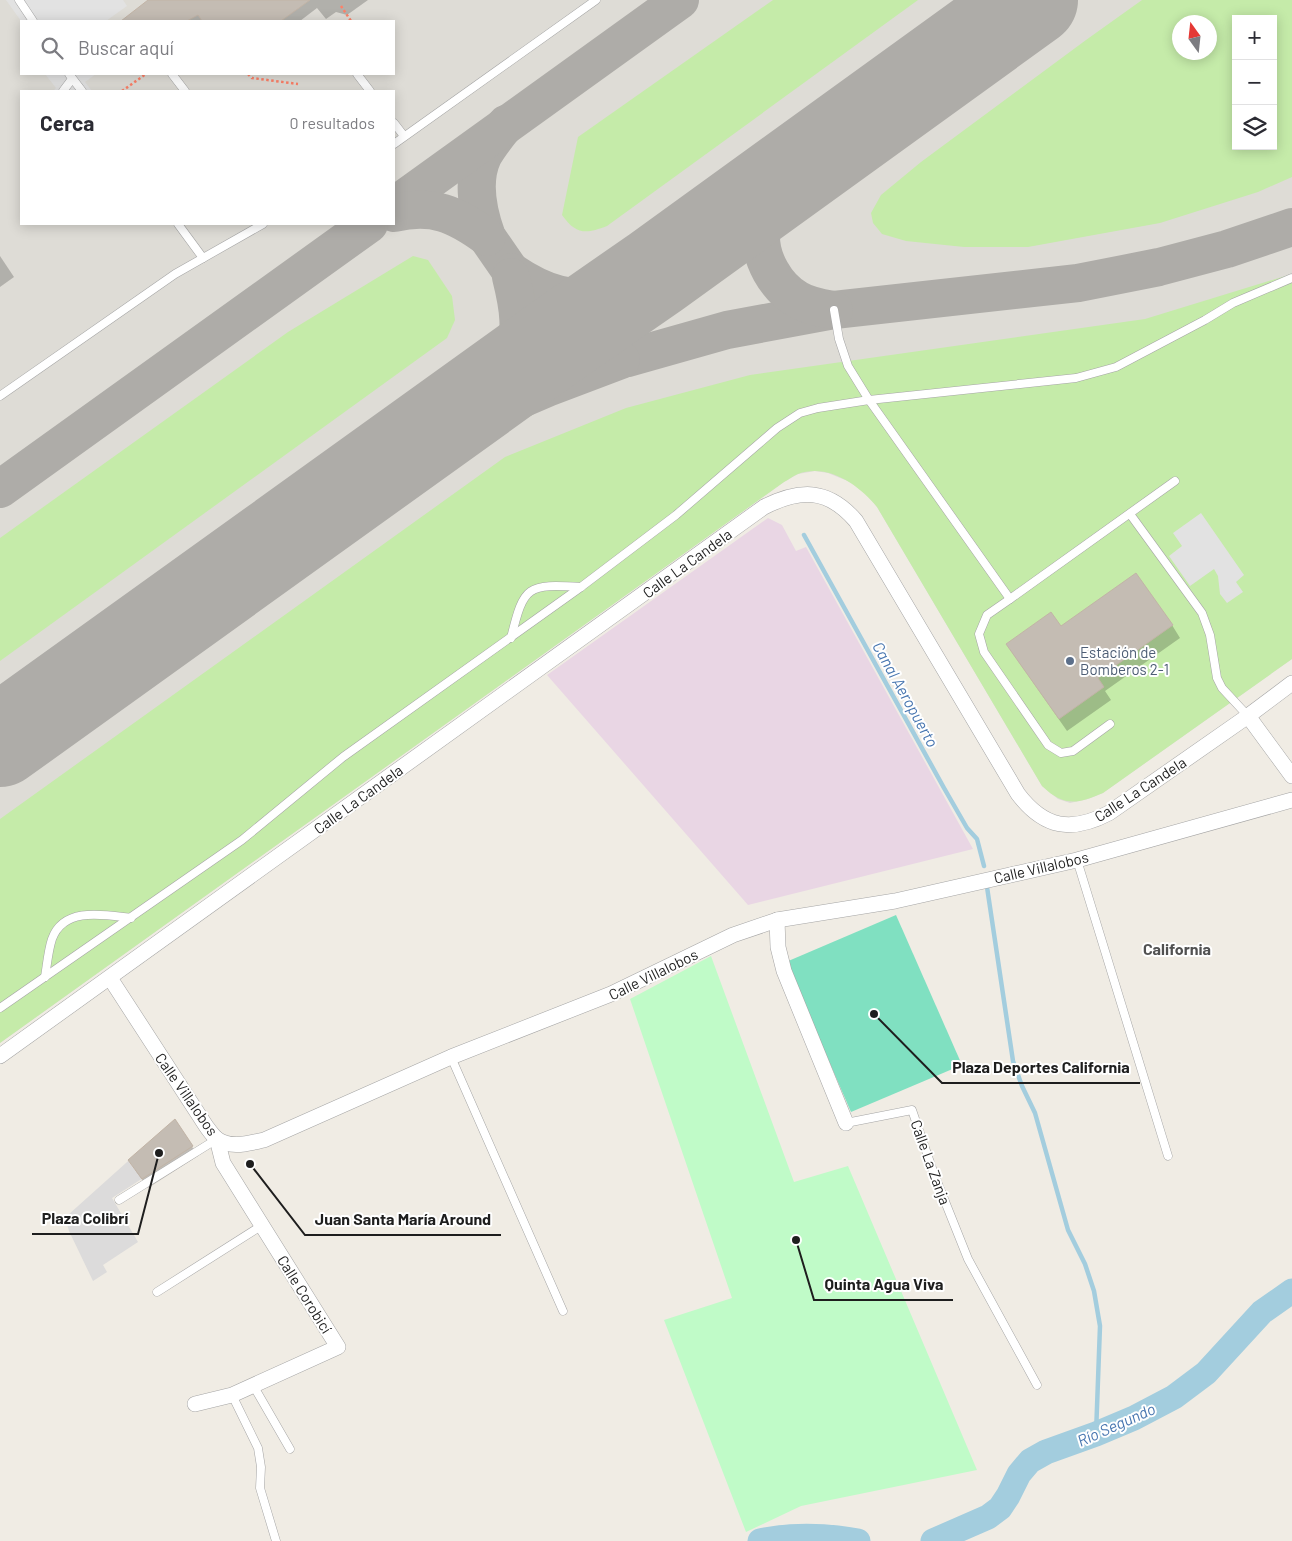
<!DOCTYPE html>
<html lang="es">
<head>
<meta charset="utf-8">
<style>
  :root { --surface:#fff; --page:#f7f7f7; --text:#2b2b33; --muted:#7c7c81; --line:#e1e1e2 }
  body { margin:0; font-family:Barlow,sans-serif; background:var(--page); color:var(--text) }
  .controls { position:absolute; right:15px; top:15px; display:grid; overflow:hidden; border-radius:0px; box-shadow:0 2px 12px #0003 }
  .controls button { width:45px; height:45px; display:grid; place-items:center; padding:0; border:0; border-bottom:1px solid var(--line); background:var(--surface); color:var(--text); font:25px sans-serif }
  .compass { position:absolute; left:1172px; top:15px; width:45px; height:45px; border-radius:50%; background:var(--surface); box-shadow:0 2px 12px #0003; rotate:345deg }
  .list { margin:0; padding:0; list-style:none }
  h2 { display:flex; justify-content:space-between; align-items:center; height:65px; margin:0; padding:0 20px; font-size:21px }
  h2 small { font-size:16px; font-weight:400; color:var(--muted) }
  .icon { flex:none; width:28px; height:28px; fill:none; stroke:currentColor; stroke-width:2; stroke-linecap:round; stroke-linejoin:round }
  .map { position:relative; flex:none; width:1292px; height:1541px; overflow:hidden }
  .search { position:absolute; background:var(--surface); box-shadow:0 2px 12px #0003; left:20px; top:20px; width:375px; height:55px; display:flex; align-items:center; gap:12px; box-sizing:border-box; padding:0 18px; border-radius:0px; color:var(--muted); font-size:19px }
  .panel { position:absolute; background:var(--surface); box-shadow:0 2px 12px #0003; left:20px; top:90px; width:375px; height:135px; border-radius:0px }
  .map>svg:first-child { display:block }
  .residential { fill:#dcdbdb }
  .industrial { fill:#e9d6e4 }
  .airport { fill:#dedcd6; fill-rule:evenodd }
  .grass { fill:#c5eba9; fill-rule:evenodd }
  .park { fill:#c0fbc8 }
  .pitch { fill:#80e0c1 }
  .parking { fill:#e2e2e2 }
  .shadow { fill:#0003 }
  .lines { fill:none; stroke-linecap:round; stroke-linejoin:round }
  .stream { stroke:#a3cdde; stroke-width:4.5 }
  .river { stroke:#a3cdde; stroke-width:25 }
  .taxiway { stroke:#aeaca8; stroke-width:38 }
  .runway { stroke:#aeaca8; stroke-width:92 }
  .building { fill:#c4bcb3; stroke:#c2b4a6 }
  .service-casing { stroke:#a5a5a5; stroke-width:9 }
  .minor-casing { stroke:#a5a5a5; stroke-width:16 }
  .path { stroke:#fd8068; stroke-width:2.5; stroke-dasharray:2.5 2.5; stroke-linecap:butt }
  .service { stroke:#fff; stroke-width:8 }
  .minor { stroke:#fff; stroke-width:15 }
  .service-dot { fill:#5c6f8a; stroke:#fff; stroke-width:2 }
  .labels { text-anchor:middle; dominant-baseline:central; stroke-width:4; stroke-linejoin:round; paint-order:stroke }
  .street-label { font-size:15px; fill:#1e1e1e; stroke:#fff }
  .service-label { font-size:15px; fill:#4e5e75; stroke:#fff; text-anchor:start }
  .water-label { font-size:16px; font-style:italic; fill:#4876b0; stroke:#fff }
  .neighbourhood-label { font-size:16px; font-weight:bold; fill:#515151; stroke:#fff }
  .leader { fill:none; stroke:#1e1e1e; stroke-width:2 }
  .callout-dot { fill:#1e1e1e; stroke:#fff; stroke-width:2 }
  .callout-label { font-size:16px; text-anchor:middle; font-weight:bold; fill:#1e1e1e; stroke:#fff; stroke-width:4; stroke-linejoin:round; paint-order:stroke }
</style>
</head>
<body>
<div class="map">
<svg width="1292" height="1541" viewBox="0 0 1292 1541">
  <rect width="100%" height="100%" fill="#f0ece4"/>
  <!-- residential -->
  <path class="residential" d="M175,1119L193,1146L112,1198L138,1242L103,1265L107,1272L93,1281L69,1231L67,1224L68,1215Z"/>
  <!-- industrial -->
  <path class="industrial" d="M768,518L782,525L796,551L806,547L973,849L748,905L547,675Z"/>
  <!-- airport -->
  <path class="airport" d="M0,0H1292V659L1103,793L1088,799L1070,803L1058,799L1042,786L877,507L866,494L850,482L828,473L815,471L798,474L784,482L0,1043ZM1236,19H1273V146H1236ZM21,21H394V74H21ZM1180,22H1210V52H1180ZM21,91H394V224H21Z"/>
  <!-- grass -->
  <g class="grass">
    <path d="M773,0H918L607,226C586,234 576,235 562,215L578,137Z"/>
    <path d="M1142,0H1292V177L1258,192L1160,223L1028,247H964L906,241L882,234L873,223L871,213L881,195L921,162L1086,40ZM1236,19H1273V146H1236ZM1210,22V52H1180V22Z"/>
    <path d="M413,256L428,260L452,296L455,320L447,338L0,661V538L288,332Z"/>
    <path d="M1292,274V659L1103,793C1077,804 1064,807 1042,786L877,507C859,485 828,463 798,474C793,476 788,480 784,482L0,1043V819L505,457L626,408L750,375L1145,319Z"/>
  </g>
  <!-- park -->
  <path class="park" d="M711,956L794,1182L848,1166L977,1470L801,1506L746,1532L664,1320L732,1298L630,999Z"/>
  <!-- pitch -->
  <path class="pitch" d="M896,915L962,1065L851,1112L786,962Z"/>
  <!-- parking -->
  <g class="parking">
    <path d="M6,0H123L127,6L106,21H21Z"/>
    <path d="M45,74H96L85,82L92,91H53L56,88Z"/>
    <path d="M1201,513L1244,575L1236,582L1243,592L1227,603L1220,594L1218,576L1214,569L1190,586L1169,556L1182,546L1173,533Z"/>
  </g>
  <!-- shadow -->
  <g class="shadow">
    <path d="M151,0H368L347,15L336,12L326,19L317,8L300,21H123Z"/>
    <path d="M0,256L14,277L0,287Z"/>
    <path d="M1172,625L1180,638L1105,691L1111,700L1067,731L1007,645L1061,628Z"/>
    <path d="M175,1120L198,1156L148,1188L135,1170Z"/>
  </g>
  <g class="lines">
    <!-- stream -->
    <g class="stream">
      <path d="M804,535L944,788L967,828L977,839L984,866"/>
      <path d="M987,887L1013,1061L1022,1086L1035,1113L1068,1230L1085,1264L1094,1291L1100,1326L1096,1434"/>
    </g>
    <!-- river -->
    <g class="river">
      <path d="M760,1541C793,1534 824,1535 858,1541"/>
      <path d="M933,1541L988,1517L1000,1508L1008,1496L1019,1474L1030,1461L1046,1452L1096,1434L1134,1418L1174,1397L1206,1373L1262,1312L1292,1291"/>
    </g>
    <!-- taxiway -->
    <g class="taxiway">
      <path d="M506,124C498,134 489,145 483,156C471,182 478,212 487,237L558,340L586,357L607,360L628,358L727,330L834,310L1078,283L1159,267L1227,249L1292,227"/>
      <path d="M774,186C768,201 761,217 761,234C760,259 776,287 797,299C808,306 822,308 834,310"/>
      <path d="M394,206L680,0"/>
      <path d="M394,213C433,204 455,214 487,237"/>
      <path d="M512,272C543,293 573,304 611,293C626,288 642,279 656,272"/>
      <path d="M491,388C497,380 505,372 510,362C524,335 518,305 511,277"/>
      <path d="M374,473L496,410L547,388L621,360"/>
      <path d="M0,489L369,224"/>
    </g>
    <!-- runway -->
    <path class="runway" d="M0,741L558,340L656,272L1032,0"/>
  </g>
  <!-- building -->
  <g class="building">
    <path d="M148,0H310L281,21H202L198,15L187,21H121Z"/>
    <path d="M1136,573L1173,625L1098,678L1104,687L1059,719L1006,644L1051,612L1061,626Z"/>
    <path d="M175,1119L193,1146L142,1179L128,1160Z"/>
  </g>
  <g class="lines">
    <defs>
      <g id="service">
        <path d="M19,0L33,21"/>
        <path d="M69,74L82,91"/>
        <path d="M172,74L185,91"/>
        <path d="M357,74L370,91"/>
        <path d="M63,91L72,79"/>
        <path d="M394,123L404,136"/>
        <path d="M394,144L596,0"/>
        <path d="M178,224L203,258"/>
        <path d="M834,310L839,339L848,366L869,400L1010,599L1175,481"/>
        <path d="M0,396L175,274L263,224"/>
        <path d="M1130,514L1202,613L1210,635L1217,678L1222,688L1248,716"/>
        <path d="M1010,599L987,615L979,634L984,652L1048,745L1061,753L1073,751L1110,724"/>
        <path d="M511,638C524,585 527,584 581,587"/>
        <path d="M1077,860L1168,1156"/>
        <path d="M45,977C47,965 48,951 52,939C64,906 105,915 131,918"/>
        <path d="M0,1008L242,840L343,757L581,587L676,515L777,428L800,413L818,408L869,400L1076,378L1116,367L1205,320L1233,303L1292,278"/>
        <path d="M451,1057L563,1311"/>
        <path d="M846,1123L912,1110L934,1174L968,1259L1037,1385"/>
        <path d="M119,1200L217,1139"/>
        <path d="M157,1292L261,1226"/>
        <path d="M253,1385L290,1449"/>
        <path d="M232,1395L258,1448L261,1467L260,1488L276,1541"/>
      </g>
      <g id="minor">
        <path d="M1248,716L1292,776"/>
        <path d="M777,920L778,947L784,971L846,1123"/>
        <path d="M110,978L206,1126C209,1130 213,1136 217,1139C231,1149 249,1143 264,1140L451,1057L611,994L733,935L777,920L895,901L1077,860L1292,800"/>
        <path d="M0,1056L764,507C800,489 828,488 856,521L1018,794C1044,828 1071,833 1109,813L1248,716L1292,683"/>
        <path d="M195,1404L232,1395L338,1347L223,1163L217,1139"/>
      </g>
    </defs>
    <!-- service casing -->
    <use href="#service" class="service-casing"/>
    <!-- minor casing -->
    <use href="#minor" class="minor-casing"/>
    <!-- path -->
    <g class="path">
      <path d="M341,6L351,21"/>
      <path d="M248,74L252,78L298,84"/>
      <path d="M122,91L146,74"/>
    </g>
    <!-- service -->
    <use href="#service" class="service"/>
    <!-- minor -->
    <use href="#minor" class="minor"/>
  </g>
  <!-- markers -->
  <circle class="service-dot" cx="1070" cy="661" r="5"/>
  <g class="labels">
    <!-- street labels -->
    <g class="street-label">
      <text transform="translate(687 563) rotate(-36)">Calle La Candela</text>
      <text transform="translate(1140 789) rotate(-33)">Calle La Candela</text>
      <text transform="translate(358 799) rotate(-36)">Calle La Candela</text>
      <text transform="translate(1041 867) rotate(-13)">Calle Villalobos</text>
      <text transform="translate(653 974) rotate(-26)">Calle Villalobos</text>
      <text transform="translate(187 1094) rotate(55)">Calle Villalobos</text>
      <text transform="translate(931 1162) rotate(70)">Calle La Zanja</text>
      <text transform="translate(305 1294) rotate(58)">Calle Corobicí</text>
    </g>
    <!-- service labels -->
    <g class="service-label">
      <text x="1080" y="652">Estación de<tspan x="1080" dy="17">Bomberos 2-1</tspan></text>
    </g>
    <!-- water labels -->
    <g class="water-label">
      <text transform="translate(906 694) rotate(61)">Canal Aeropuerto</text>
      <text transform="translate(1116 1424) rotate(-24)">Río Segundo</text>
    </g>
    <!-- neighbourhood labels -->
    <g class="neighbourhood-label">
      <text x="1177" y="948">California</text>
    </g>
  </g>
  <!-- callouts -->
  <path class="leader" d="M874 1014L942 1083H1140M159 1153L138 1234H32M250 1164L305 1235H501M796 1240L814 1300H953"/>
  <g class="callout-dot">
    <circle cx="874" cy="1014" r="5"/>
    <circle cx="159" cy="1153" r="5"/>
    <circle cx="250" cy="1164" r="5"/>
    <circle cx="796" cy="1240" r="5"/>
  </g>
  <g class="callout-label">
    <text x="1041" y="1073">Plaza Deportes California</text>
    <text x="85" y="1224">Plaza Colibrí</text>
    <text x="403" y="1225">Juan Santa María Around</text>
    <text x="884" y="1290">Quinta Agua Viva</text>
  </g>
</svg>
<div class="controls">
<button>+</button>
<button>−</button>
<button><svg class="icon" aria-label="layers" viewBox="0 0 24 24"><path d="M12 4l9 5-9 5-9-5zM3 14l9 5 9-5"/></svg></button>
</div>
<svg class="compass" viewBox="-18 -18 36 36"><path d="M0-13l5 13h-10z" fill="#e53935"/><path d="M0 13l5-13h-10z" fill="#7c7c81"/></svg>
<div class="search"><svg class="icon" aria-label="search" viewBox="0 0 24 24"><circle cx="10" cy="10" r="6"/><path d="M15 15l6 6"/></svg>Buscar aquí</div>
<section class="panel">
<h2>Cerca<small>0 resultados</small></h2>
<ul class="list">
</ul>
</section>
</div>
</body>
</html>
